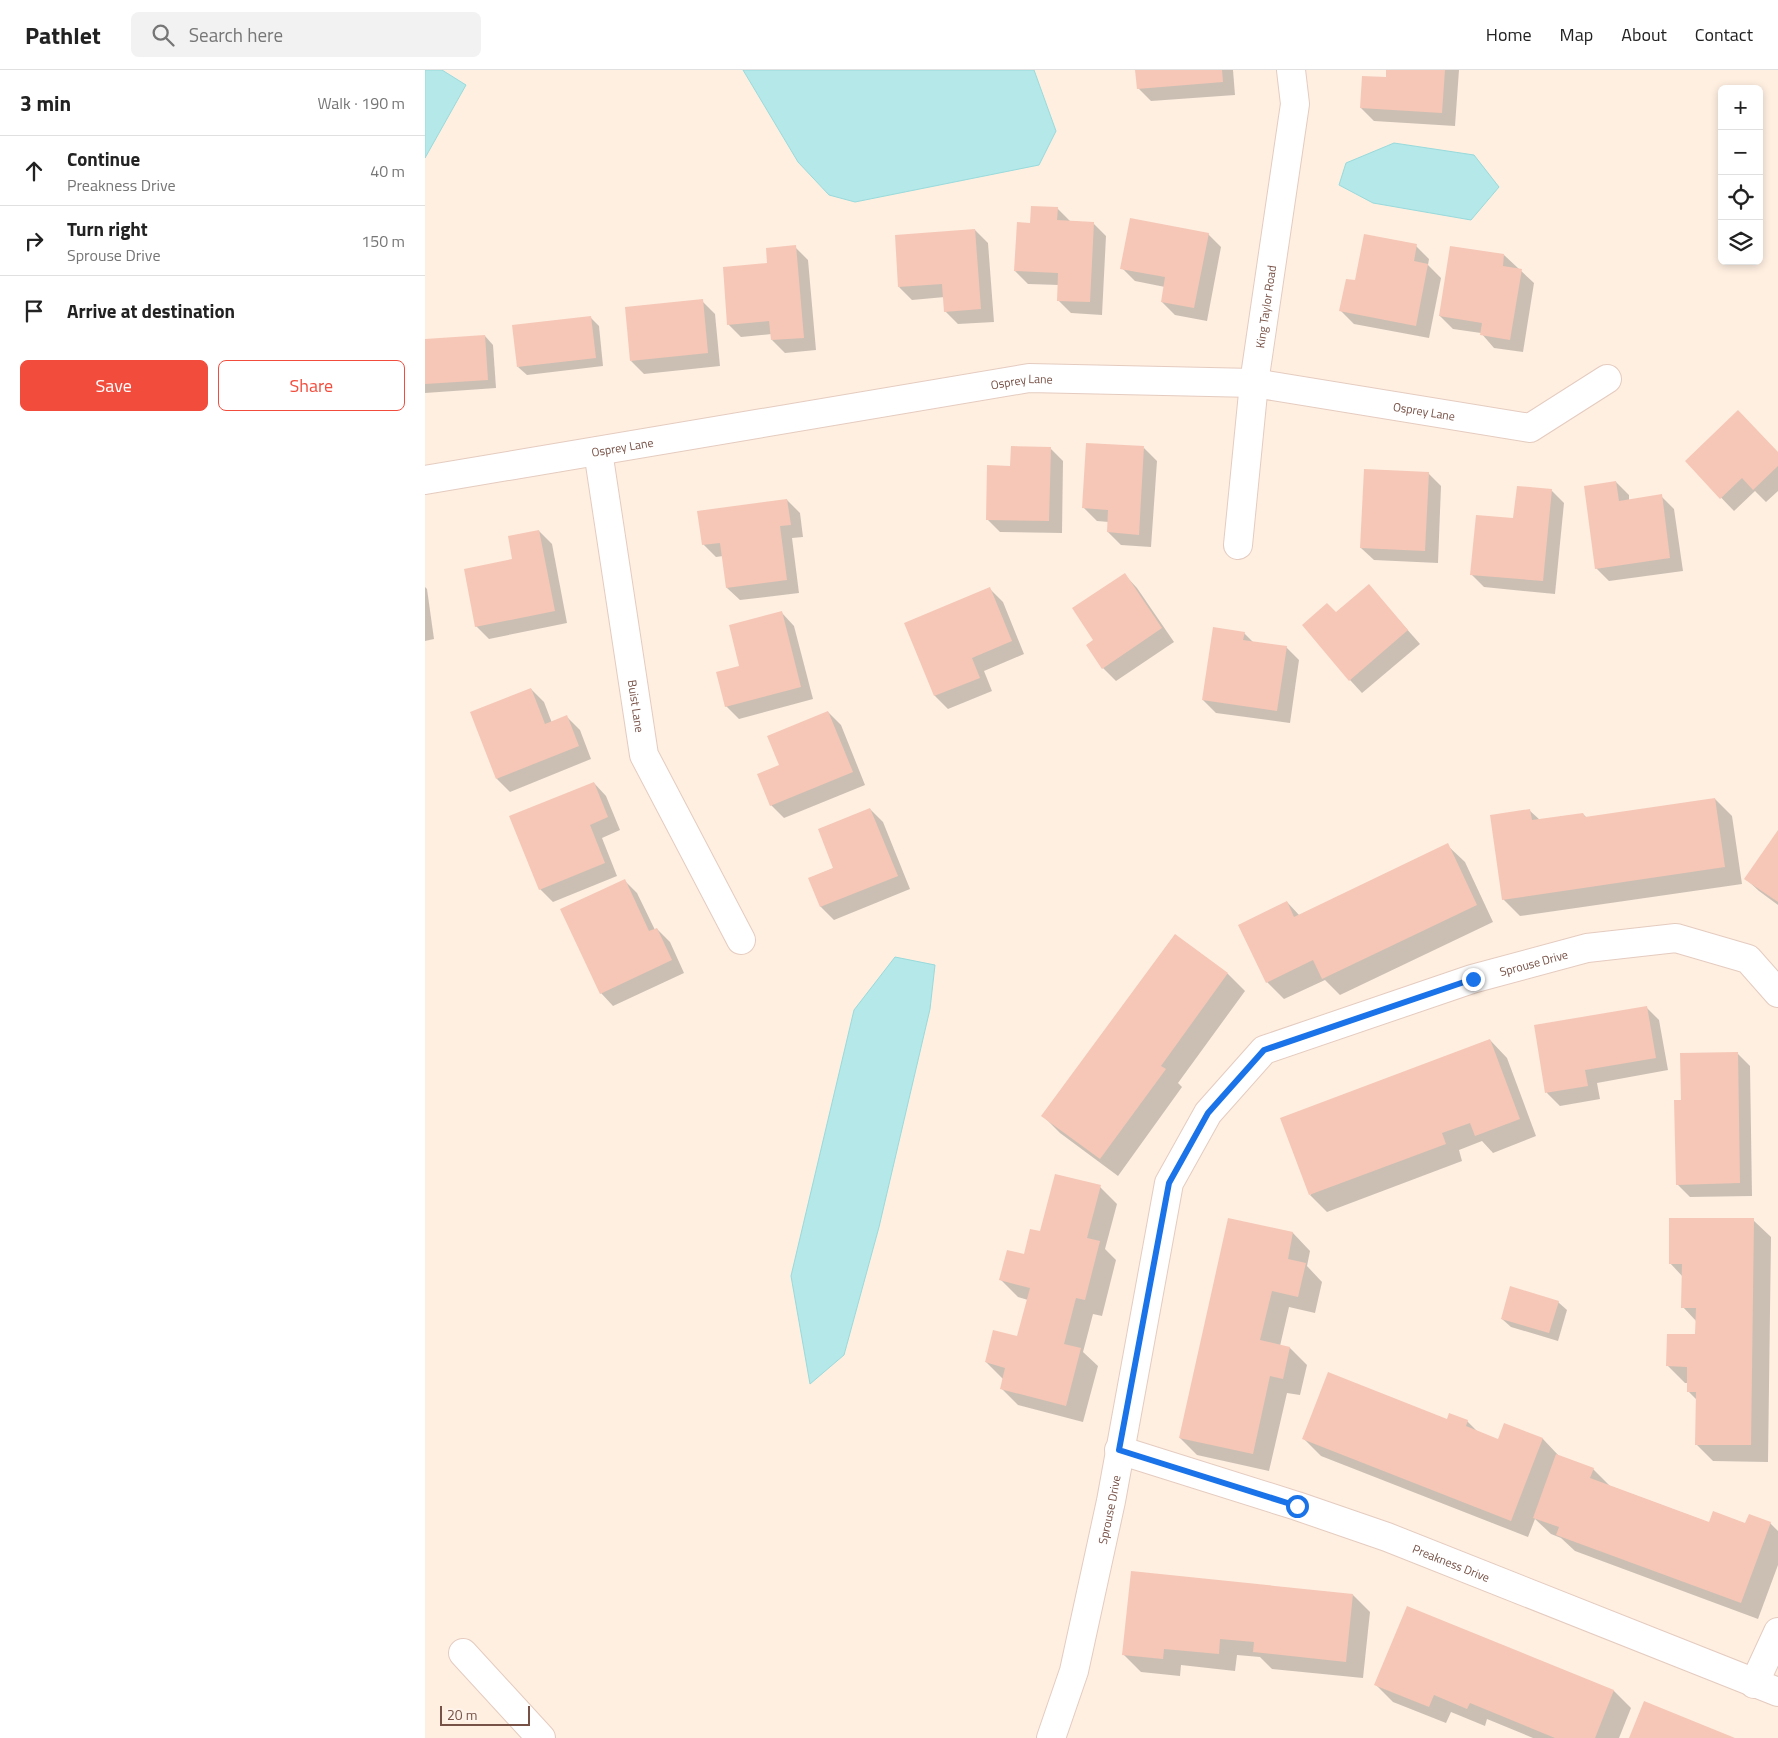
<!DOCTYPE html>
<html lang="en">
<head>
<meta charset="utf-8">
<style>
  :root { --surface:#fff; --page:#f2f2f2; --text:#222; --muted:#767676; --line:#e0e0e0; --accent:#f24c3c }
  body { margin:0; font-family:"Titillium Web",sans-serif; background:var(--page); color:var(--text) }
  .controls { position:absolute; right:15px; top:15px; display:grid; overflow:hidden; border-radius:8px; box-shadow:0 2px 8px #0003 }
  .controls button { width:45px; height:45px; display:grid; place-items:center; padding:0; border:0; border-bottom:1px solid var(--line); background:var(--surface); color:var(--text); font:25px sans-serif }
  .scale { position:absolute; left:15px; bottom:12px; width:90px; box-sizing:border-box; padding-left:5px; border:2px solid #775146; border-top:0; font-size:14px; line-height:18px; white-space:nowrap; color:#775146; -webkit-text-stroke:4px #fff3e9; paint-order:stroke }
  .stop { position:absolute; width:15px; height:15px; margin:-11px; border:4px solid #1a73e8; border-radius:50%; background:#fff }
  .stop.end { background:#1a73e8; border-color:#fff; box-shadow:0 1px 5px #0008 }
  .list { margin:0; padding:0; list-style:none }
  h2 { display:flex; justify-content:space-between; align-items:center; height:65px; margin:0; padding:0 20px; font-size:21px }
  h2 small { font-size:16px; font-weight:400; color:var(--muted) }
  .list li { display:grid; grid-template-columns:32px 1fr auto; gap:15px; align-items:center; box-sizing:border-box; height:70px; padding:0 20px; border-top:1px solid var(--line) }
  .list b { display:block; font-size:19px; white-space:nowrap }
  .list p { margin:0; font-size:16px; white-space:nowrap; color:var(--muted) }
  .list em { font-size:16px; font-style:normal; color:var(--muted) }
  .actions { display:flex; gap:10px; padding:15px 20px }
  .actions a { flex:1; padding:11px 0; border:1px solid var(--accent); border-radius:8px; text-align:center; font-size:18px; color:var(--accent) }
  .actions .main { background:var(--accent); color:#fff }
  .icon { flex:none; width:28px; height:28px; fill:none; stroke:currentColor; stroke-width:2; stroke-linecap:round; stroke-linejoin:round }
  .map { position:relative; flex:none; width:1353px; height:1668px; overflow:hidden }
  header { display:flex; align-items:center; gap:30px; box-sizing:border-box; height:70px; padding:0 25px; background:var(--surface); border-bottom:1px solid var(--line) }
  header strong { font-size:24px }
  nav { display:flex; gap:28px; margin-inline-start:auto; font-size:18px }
  .search { width:350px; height:45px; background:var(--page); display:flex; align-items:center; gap:12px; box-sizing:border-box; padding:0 18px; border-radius:8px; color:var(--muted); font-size:19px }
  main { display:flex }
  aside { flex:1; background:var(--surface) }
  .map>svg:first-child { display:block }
  .water { fill:#b4e8e9; stroke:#99dadc }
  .shadow { fill:#0003 }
  .building { fill:#f6c7b6 }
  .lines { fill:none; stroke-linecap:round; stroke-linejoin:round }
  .minor-casing { stroke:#e5cbbf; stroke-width:30 }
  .minor { stroke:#fff; stroke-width:28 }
  .route { stroke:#1a73e8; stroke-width:6 }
  .labels { text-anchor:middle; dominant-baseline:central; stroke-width:4.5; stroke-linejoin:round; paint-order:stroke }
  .street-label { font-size:12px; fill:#775146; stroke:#fff3e9 }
</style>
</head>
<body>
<header>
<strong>Pathlet</strong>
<div class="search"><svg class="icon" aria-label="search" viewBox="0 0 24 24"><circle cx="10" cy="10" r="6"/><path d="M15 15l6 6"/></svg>Search here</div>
<nav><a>Home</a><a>Map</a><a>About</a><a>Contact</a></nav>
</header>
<main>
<aside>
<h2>3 min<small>Walk · 190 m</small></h2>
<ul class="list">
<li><svg class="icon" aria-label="ahead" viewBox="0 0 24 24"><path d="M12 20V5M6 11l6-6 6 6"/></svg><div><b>Continue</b><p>Preakness Drive</p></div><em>40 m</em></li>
<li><svg class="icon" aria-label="right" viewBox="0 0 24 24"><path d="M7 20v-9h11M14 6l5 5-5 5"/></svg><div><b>Turn right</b><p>Sprouse Drive</p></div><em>150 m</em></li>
<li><svg class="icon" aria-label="arrive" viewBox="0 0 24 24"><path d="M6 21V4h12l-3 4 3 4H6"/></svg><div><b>Arrive at destination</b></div></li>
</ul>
<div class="actions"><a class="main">Save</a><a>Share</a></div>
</aside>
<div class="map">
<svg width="1353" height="1668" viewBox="0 0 1353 1668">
  <rect width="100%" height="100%" fill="#feefe1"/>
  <!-- water -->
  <g class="water">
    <path d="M0,0H17L41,15L0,88Z"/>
    <path d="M318,0H609L631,61L614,95L430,132L404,125L373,92Z"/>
    <path d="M969,73L1049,85L1074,117L1046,150L948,133L914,115L921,93Z"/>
    <path d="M470,887L510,895L505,939L454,1157L419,1285L385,1314L366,1206L429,940Z"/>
  </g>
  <!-- shadow -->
  <g class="shadow">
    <path d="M712,0H808L810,25L726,31L713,18Z"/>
    <path d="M963,0H1034L1030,56L949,51L936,38L962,9Z"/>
    <path d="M632,138L645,151L668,153L681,166L677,245L646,243L633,230L634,215L603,214L590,201Z"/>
    <path d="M550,160L563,173L569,252L533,254L520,241V227L487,230L474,217Z"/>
    <path d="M783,164L796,177L782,251L750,245L737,232L740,217L710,211L697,198Z"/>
    <path d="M991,176L1004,189L1003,195L1016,208L1004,268L929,254L916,241L931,212Z"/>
    <path d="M370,177L383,190L391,280L360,283L347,270V264L316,267L303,254L343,194Z"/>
    <path d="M1079,185L1109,213L1098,282L1069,278L1056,263L1028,259L1015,246Z"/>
    <path d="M277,231L290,244L295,296L219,304L206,291Z"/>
    <path d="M165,247L174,256L178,296L102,305L93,297Z"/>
    <path d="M60,266L68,275L71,318L0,323V270Z"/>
    <path d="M625,378L638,391L637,463L575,462L562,449L587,397Z"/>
    <path d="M719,378L732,391L726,477L696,475L683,462L684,452L672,451L659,438Z"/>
    <path d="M1353,383V421L1341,432L1330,421L1309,441L1261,391Z"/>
    <path d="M1003,403L1016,416L1013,493L949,490L936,478Z"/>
    <path d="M1191,412L1204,425V431L1236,426L1249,439L1258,501L1184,511L1171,498Z"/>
    <path d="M1126,420L1139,433L1130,524L1059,517L1046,504Z"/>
    <path d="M362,430L375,443L378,467L367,468L374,523L315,530L302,518L298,486L291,487L278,474Z"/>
    <path d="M114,461L127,474L142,553L64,569L51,556L89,490Z"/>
    <path d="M700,505L712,518L749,572L691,611L678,598L670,570Z"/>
    <path d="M944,516L995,574L937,623L925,610L911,543Z"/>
    <path d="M0,517L2,519L9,569L0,571Z"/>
    <path d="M565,519L578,532L599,584L559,601L567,621L523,639L510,626L481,554Z"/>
    <path d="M357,543L369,556L388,629L314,649L301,636L316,597Z"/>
    <path d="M819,563L829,573L861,577L874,590L865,653L791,643L778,630Z"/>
    <path d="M106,619L119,632L127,653L142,647L155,660L166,689L85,722L72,709Z"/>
    <path d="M403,642L416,655L440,715L359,748L346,735L356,695Z"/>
    <path d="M169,713L181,726L195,760L177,768L192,806L128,832L115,819Z"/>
    <path d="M1290,729L1307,746L1317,814L1095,846L1078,829L1104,740L1115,750L1158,744L1162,748Z"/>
    <path d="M445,739L458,752L485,819L409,850L396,837L385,808L409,798Z"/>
    <path d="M1353,762V835L1334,821L1321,809Z"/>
    <path d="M1022,775L1040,792L1068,852L915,925L900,910L859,929L842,912L862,832L875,846Z"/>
    <path d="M199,810L212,823L230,860L232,859L245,872L259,903L188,936L176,923Z"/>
    <path d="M750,865L803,904L820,921L753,1013L757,1017L693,1106L635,1063L618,1046Z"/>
    <path d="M1221,937L1234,950L1243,1000L1172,1013L1175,1029L1135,1036L1122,1023L1110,956Z"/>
    <path d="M1065,970L1082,988L1111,1066L1068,1083L1057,1071L1034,1080L1037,1091L902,1142L885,1125Z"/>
    <path d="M1312,983L1325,996L1327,1126L1265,1127L1252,1114Z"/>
    <path d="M675,1117L692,1134L680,1179L691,1190L677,1246L668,1244L658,1282L673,1296L658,1352L593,1335L576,1318L578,1309L561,1292L593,1268L603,1230L593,1227L576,1210L599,1186L616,1162Z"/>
    <path d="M804,1149L868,1163L885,1181L882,1196L897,1212L890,1243L864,1237L855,1276L865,1278L882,1295L875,1325L862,1323L844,1401L772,1385L755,1368Z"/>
    <path d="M1328,1150L1346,1167L1343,1392L1288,1391L1271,1374L1272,1330L1263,1321V1313H1260L1243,1296L1271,1265L1272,1252L1258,1237V1207L1245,1193Z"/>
    <path d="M1133,1232L1142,1240L1133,1271L1086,1257L1077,1249Z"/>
    <path d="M1023,1350L1042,1351L1054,1363L1074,1371L1080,1355L1118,1369L1135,1387L1168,1399L1185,1416L1285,1453L1321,1455L1345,1453L1353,1461V1495L1333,1549L1150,1481L1136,1468L1126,1464L1110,1449L1103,1467L896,1386L879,1369Z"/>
    <path d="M928,1525L945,1542L938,1608L847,1599L835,1587L812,1585L810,1601L756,1595L755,1606L716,1602L699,1585Z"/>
    <path d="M982,1538L1189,1621L1206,1638L1194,1668H1108L1062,1649L1060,1656L1026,1642L1021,1653L968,1632L951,1615Z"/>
  </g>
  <!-- building -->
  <g class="building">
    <path d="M710,0H797L798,12L712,19Z"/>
    <path d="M961,0H1020L1017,43L935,38L937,6L961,7Z"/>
    <path d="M606,136L633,137L632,150L669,152L665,232L632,231L633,203L589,201L592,152L605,153Z"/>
    <path d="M705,148L784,163L769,238L736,232L740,207L695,199Z"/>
    <path d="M550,159L556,239L519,242L517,214L473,217L470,165Z"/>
    <path d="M939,164L992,174L989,191L1003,194L991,256L914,241L921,209L930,210Z"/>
    <path d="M371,175L379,268L346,270L344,251L302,255L298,197L342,193L341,178Z"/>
    <path d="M1025,176L1079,184L1078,196L1097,199L1085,270L1055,265L1057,253L1014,246Z"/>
    <path d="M278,229L283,283L205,291L200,237Z"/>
    <path d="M166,246L171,288L92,297L87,255Z"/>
    <path d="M60,265L63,310L0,314V269Z"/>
    <path d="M1313,340L1353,382V396L1328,420L1317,408L1295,429L1260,391Z"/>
    <path d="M661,373L719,376L714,465L682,462L683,440L657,438Z"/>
    <path d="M586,376L626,377L624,451L561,450L562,395L585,396Z"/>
    <path d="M939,399L1004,402L1000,481L935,478Z"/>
    <path d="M1191,411L1194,431L1237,424L1245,488L1170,499L1159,416Z"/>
    <path d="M1092,416L1127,419L1118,511L1045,505L1051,445L1088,448Z"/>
    <path d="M362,429L366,455L355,456L362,510L301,518L295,473L277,475L272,441Z"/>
    <path d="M114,460L130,541L50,557L39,499L87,489L83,466Z"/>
    <path d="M700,503L737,558L677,599L661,575L668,570L647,538Z"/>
    <path d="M944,514L983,560L924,611L877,555L902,533L911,542Z"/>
    <path d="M565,517L587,571L547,588L555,608L509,626L479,553Z"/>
    <path d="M357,541L376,617L300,637L291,602L314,596L304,555Z"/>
    <path d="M788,557L820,562L818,570L862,576L852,641L777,630Z"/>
    <path d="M106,618L120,654L142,645L154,676L71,709L45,642Z"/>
    <path d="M403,641L428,702L345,736L332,704L354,695L342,666Z"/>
    <path d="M169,712L183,747L165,755L180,793L114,820L84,746Z"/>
    <path d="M1290,728L1300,797L1077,830L1065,745L1105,739L1107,750L1158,743L1160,747Z"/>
    <path d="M445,738L473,806L395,837L383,808L408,798L393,759Z"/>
    <path d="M1353,760V832L1319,809Z"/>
    <path d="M1023,773L1052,835L897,909L888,890L841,913L813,855L862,831L869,847Z"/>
    <path d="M200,809L224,861L232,858L247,890L175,924L135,839Z"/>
    <path d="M750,864L803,903L736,996L741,999L675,1089L616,1046Z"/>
    <path d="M1222,936L1231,988L1160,1000L1163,1016L1120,1023L1109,955Z"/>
    <path d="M1065,969L1095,1049L1050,1066L1045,1053L1017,1063L1021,1074L884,1125L855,1048Z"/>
    <path d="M1313,982L1315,1113L1251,1115L1249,1030H1256L1255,983Z"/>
    <path d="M630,1104L676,1115L662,1168L675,1171L660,1230L651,1228L639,1274L656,1278L641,1336L575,1319L580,1298L560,1292L568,1260L592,1266L605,1218L574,1210L582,1180L599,1184L605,1159L615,1161Z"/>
    <path d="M803,1148L868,1162L863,1189L881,1193L873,1227L847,1221L835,1270L865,1277L858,1309L845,1306L828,1384L754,1368Z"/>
    <path d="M1244,1148H1329L1326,1375H1270L1271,1322H1262V1297L1241,1296L1242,1264H1270L1271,1238H1256L1257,1194H1244Z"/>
    <path d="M1085,1216L1134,1231L1124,1263L1076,1249Z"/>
    <path d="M903,1302L1022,1349L1024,1343L1043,1350L1041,1356L1073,1369L1079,1353L1118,1368L1086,1451L877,1369Z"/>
    <path d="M1131,1384L1169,1398L1165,1408L1284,1452L1288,1441L1320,1453L1324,1444L1346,1452L1316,1533L1131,1465L1134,1457L1108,1448Z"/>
    <path d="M706,1501L928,1524L921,1592L828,1582L829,1572L795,1569L794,1584L739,1579L738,1589L697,1585Z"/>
    <path d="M982,1536L1189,1620L1170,1668H1130L1045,1633L1042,1639L1009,1625L1004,1637L949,1615Z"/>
    <path d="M1219,1631L1310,1668H1204Z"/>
  </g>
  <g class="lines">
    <defs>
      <g id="minor">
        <path id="s1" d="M173,381L219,685L316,870"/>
        <path id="s2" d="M0,410L604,308L829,313L1105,358L1182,309"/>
        <path id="s3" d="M813,475L829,313L870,34L866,0"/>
        <path id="s4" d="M694,1380L872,1436L962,1467L1353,1622"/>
        <path d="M38,1583L116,1668"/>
        <path d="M1329,1614L1353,1562"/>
        <path id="s5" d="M626,1668L649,1601L686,1431L744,1113L783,1043L839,980L1047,909L1162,878L1251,868L1323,889L1353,923"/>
      </g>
    </defs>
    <!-- minor casing -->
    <use href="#minor" class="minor-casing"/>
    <!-- minor -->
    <use href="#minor" class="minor"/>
  </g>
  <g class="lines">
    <!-- route -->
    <path class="route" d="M872,1436L694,1380L744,1113L783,1043L839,980L1048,909"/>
  </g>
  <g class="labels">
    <!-- street labels -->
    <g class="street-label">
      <text stroke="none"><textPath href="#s3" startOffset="240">King Taylor Road</textPath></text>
      <text stroke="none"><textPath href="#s2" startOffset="605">Osprey Lane</textPath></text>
      <text stroke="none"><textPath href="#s2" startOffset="1010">Osprey Lane</textPath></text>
      <text stroke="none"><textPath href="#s2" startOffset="200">Osprey Lane</textPath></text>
      <text stroke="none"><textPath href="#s1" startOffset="258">Buist Lane</textPath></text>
      <text stroke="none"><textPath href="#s5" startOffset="1016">Sprouse Drive</textPath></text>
      <text stroke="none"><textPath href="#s5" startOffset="236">Sprouse Drive</textPath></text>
      <text stroke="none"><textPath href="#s4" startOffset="351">Preakness Drive</textPath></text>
    </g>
  </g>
</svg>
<div class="controls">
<button>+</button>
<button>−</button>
<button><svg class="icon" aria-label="locate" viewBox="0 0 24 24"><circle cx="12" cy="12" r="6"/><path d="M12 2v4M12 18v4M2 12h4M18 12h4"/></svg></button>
<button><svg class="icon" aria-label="layers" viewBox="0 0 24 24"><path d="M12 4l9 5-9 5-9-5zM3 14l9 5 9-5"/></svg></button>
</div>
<div class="scale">20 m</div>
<div class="stop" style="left:872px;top:1436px"></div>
<div class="stop end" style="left:1048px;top:909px"></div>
</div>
</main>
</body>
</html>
